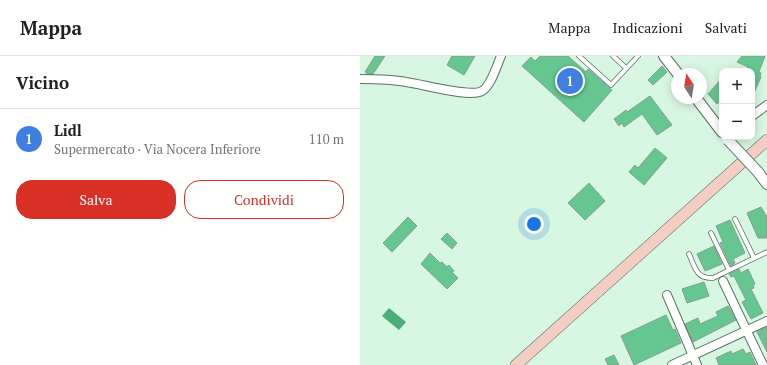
<!DOCTYPE html>
<html lang="it">
<head>
<meta charset="utf-8">
<style>
  :root { --surface:#fff; --page:#f2f2f2; --text:#202124; --muted:#757577; --line:#e0e0e0; --accent:#d93025 }
  body { margin:0; font-family:"PT Serif",serif; background:var(--page); color:var(--text) }
  .controls { position:absolute; right:12px; top:12px; display:grid; overflow:hidden; border-radius:8px; box-shadow:0 2px 10px #0003 }
  .controls button { width:36px; height:36px; display:grid; place-items:center; padding:0; border:0; border-bottom:1px solid var(--line); background:var(--surface); color:var(--text); font:20px sans-serif }
  .compass { position:absolute; left:311px; top:12px; width:36px; height:36px; border-radius:50%; background:var(--surface); box-shadow:0 2px 10px #0003; rotate:348deg }
  .you { position:absolute; left:174px; top:168px; width:14px; height:14px; margin:-10px; border:3px solid #fff; border-radius:50%; background:#1a73e8; box-shadow:0 0 0 6px #1a73e833 }
  .badge { display:grid; place-items:center; width:26px; height:26px; border-radius:50%; background:var(--accent); color:#fff; font-size:13px; font-weight:700 }
  .pin { position:absolute; translate:-50% -50%; border:2px solid #fff; box-shadow:0 1px 4px #0006 }
  .list { margin:0; padding:0; list-style:none }
  h2 { display:flex; justify-content:space-between; align-items:center; height:52px; margin:0; padding:0 16px; font-size:17px }
  h2 small { font-size:13px; font-weight:400; color:var(--muted) }
  .list li { display:grid; grid-template-columns:26px 1fr auto; gap:12px; align-items:center; box-sizing:border-box; height:60px; padding:0 16px; border-top:1px solid var(--line) }
  .list b { display:block; font-size:15px; white-space:nowrap }
  .list p { margin:0; font-size:13px; white-space:nowrap; color:var(--muted) }
  .list em { font-size:13px; font-style:normal; color:var(--muted) }
  .actions { display:flex; gap:8px; padding:12px 16px }
  .actions a { flex:1; padding:9px 0; border:1px solid var(--accent); border-radius:16px; text-align:center; font-size:14px; color:var(--accent) }
  .actions .main { background:var(--accent); color:#fff }
  .map { position:relative; flex:none; width:407px; height:309px; overflow:hidden }
  header { display:flex; align-items:center; gap:24px; box-sizing:border-box; height:56px; padding:0 20px; background:var(--surface); border-bottom:1px solid var(--line) }
  header strong { font-size:19px }
  nav { display:flex; gap:22px; margin-inline-start:auto; font-size:14px }
  main { display:flex }
  aside { flex:1; background:var(--surface) }
  .map>svg:first-child { display:block }
  .water { fill:#4aae78 }
  .building { fill:#65c78f; stroke:#83a08e }
  .lines { fill:none; stroke-linecap:round; stroke-linejoin:round }
  .service-casing { stroke:#577261; stroke-width:5.5 }
  .minor-casing { stroke:#577261; stroke-width:10 }
  .tertiary-casing { stroke:#577261; stroke-width:12 }
  .secondary-casing { stroke:#577261; stroke-width:12 }
  .service { stroke:#fff; stroke-width:4 }
  .minor { stroke:#fff; stroke-width:8 }
  .tertiary { stroke:#fff; stroke-width:10 }
  .secondary { stroke:#f4cdc3; stroke-width:11 }
  .tertiary-bridge-casing { stroke:#577261; stroke-width:12; stroke-linecap:butt }
  .tertiary-bridge { stroke:#fff; stroke-width:10 }
</style>
</head>
<body>
<header>
<strong>Mappa</strong>
<nav><a>Mappa</a><a>Indicazioni</a><a>Salvati</a></nav>
</header>
<main>
<aside>
<h2>Vicino<small></small></h2>
<ul class="list">
<li><span class="badge" style="background:#3f7fe0">1</span><div><b>Lidl</b><p>Supermercato · Via Nocera Inferiore</p></div><em>110 m</em></li>
</ul>
<div class="actions"><a class="main">Salva</a><a>Condividi</a></div>
</aside>
<div class="map">
<svg width="407" height="309" viewBox="0 0 407 309">
  <rect width="100%" height="100%" fill="#d8f7e3"/>
  <!-- water -->
  <path class="water" d="M29,252L46,266L39,274L22,260Z"/>
  <!-- building -->
  <g class="building">
    <path d="M15,0H25L13,18H8L5,16Z"/>
    <path d="M92,0H115L104,19L87,9Z"/>
    <path d="M180,0H208L226,16L228,13L252,34L224,66L162,10L171,1L175,5Z"/>
    <path d="M382,0H405L399,16L401,17L400,20L401,21L393,39L392,15H386L388,11L377,6Z"/>
    <path d="M302,10L307,16L293,29L288,24Z"/>
    <path d="M362,22V43L357,48L348,38Z"/>
    <path d="M290,40L312,69L297,79L282,58L264,71L262,67L259,70L254,63L266,54L267,56Z"/>
    <path d="M295,92L307,102L284,129L269,116L275,109L278,112Z"/>
    <path d="M229,127L245,145L225,164L208,147Z"/>
    <path d="M401,151L407,161V182H398L387,157Z"/>
    <path d="M48,161L57,170L32,196L23,187Z"/>
    <path d="M370,164L385,197L373,203L375,207L371,210L360,187L363,186L356,170Z"/>
    <path d="M87,177L97,187L92,193L81,183Z"/>
    <path d="M354,190L362,208L345,215L337,198Z"/>
    <path d="M70,197L80,207L82,206L87,211L89,209L94,215L92,216L98,222L87,233L61,208Z"/>
    <path d="M379,213L381,217L388,213L395,228L393,229L394,232L391,233L403,257L391,263L382,246L386,244L374,220L371,221L369,218Z"/>
    <path d="M344,226L349,240L327,247L322,233Z"/>
    <path d="M368,250L376,264L333,286L325,268L338,262L340,268L358,260L356,256Z"/>
    <path d="M306,259L313,274L315,273L321,287L274,309L261,280Z"/>
    <path d="M407,271V296L397,276Z"/>
    <path d="M383,293L386,298L390,296L396,309H359L356,302L371,295L372,298Z"/>
    <path d="M254,299L259,309H248L245,303Z"/>
  </g>
  <g class="lines">
    <defs>
      <g id="service">
        <path d="M219,0L251,29L278,0"/>
        <path d="M253,0L266,12"/>
        <path d="M375,163L394,202"/>
        <path d="M351,177L369,214"/>
        <path d="M329,198C335,211 336,223 353,222L407,196"/>
      </g>
      <g id="minor">
        <path d="M0,23C15,23 31,23 46,26C62,28 110,42 122,35C131,30 137,9 141,0"/>
        <path d="M392,60L407,49"/>
        <path d="M363,225L403,309"/>
        <path d="M307,239L337,309"/>
        <path d="M312,309L407,265"/>
      </g>
      <g id="tertiary">
        <path d="M304,0L318,18"/>
        <path d="M336,42L362,76"/>
        <path d="M398,116L407,128"/>
      </g>
      <path id="secondary" d="M156,309L407,84"/>
    </defs>
    <!-- service casing -->
    <use href="#service" class="service-casing"/>
    <!-- minor casing -->
    <use href="#minor" class="minor-casing"/>
    <!-- tertiary casing -->
    <use href="#tertiary" class="tertiary-casing"/>
    <!-- secondary casing -->
    <use href="#secondary" class="secondary-casing"/>
    <!-- service -->
    <use href="#service" class="service"/>
    <!-- minor -->
    <use href="#minor" class="minor"/>
    <!-- tertiary -->
    <use href="#tertiary" class="tertiary"/>
    <!-- secondary -->
    <use href="#secondary" class="secondary"/>
    <defs>
      <path id="tertiary-bridge" d="M368,84L398,116"/>
    </defs>
    <!-- tertiary-bridge casing -->
    <use href="#tertiary-bridge" class="tertiary-bridge-casing"/>
    <!-- tertiary-bridge -->
    <use href="#tertiary-bridge" class="tertiary-bridge"/>
  </g>
</svg>
<div class="controls">
<button>+</button>
<button>−</button>
</div>
<svg class="compass" viewBox="-18 -18 36 36"><path d="M0-13l5 13h-10z" fill="#e53935"/><path d="M0 13l5-13h-10z" fill="#757577"/></svg>
<div class="you"></div>
<div class="pin badge" style="left:210px;top:25px;background:#3f7fe0">1</div>
</div>
</main>
</body>
</html>
